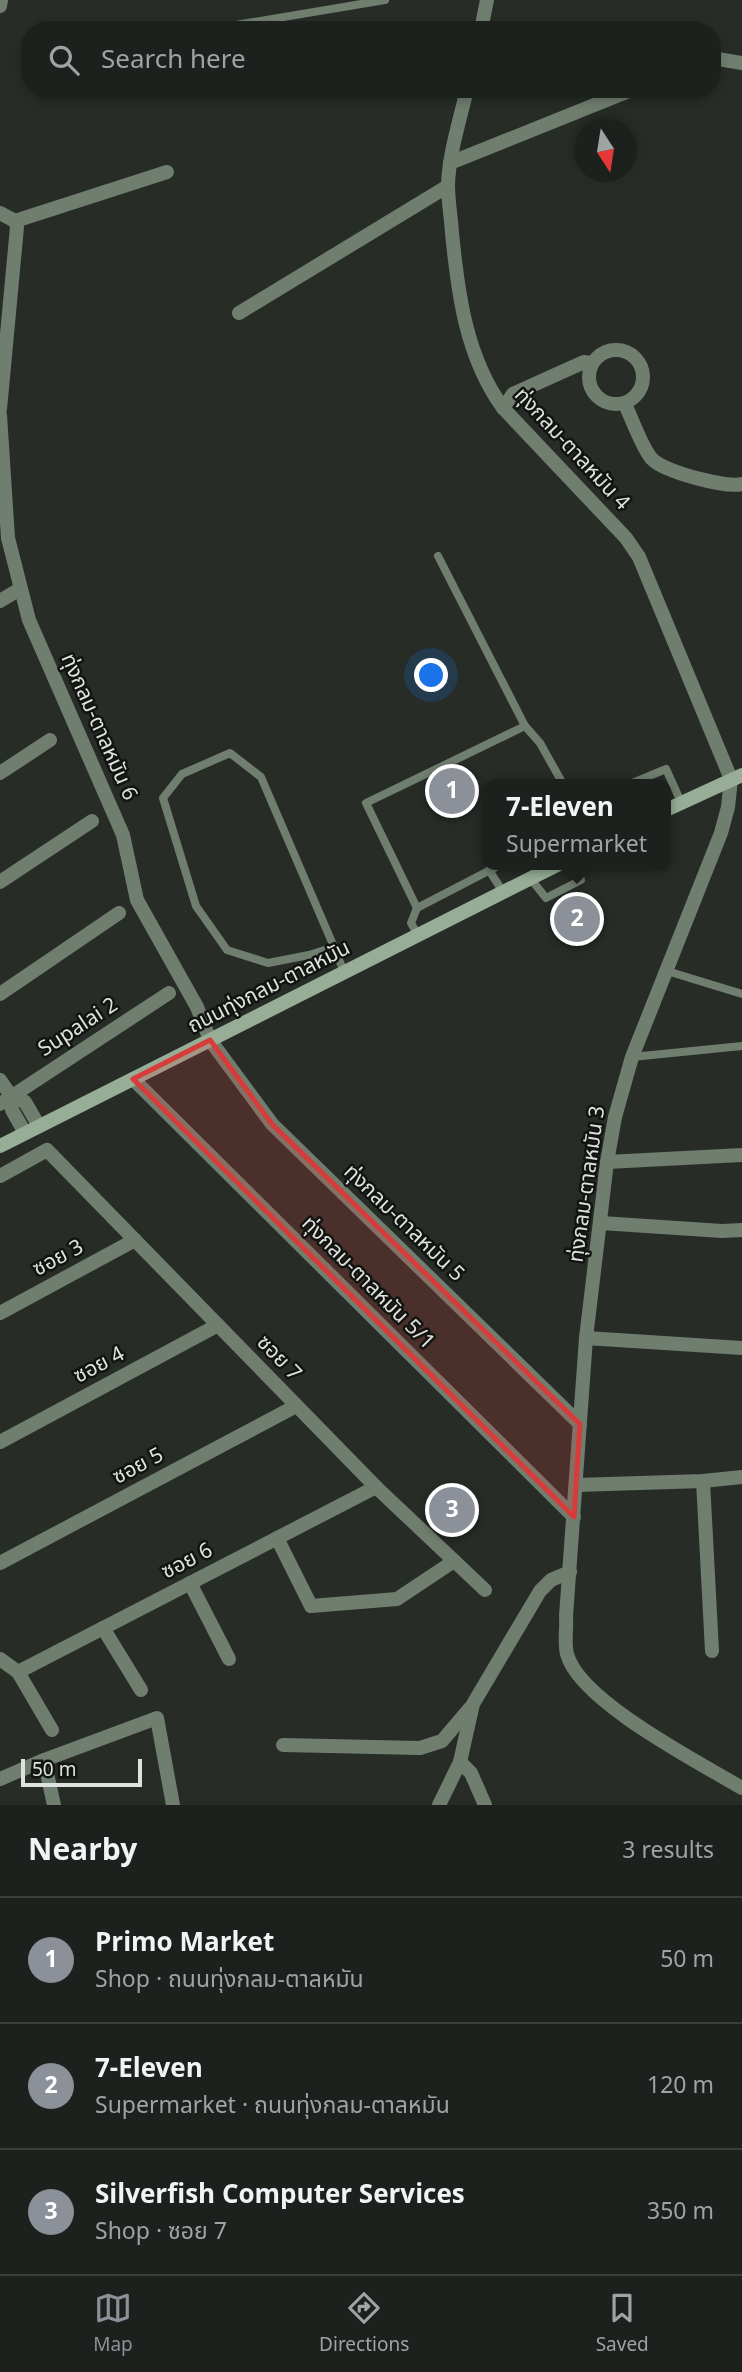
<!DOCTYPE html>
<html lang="en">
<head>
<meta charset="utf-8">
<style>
  :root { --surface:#1d211d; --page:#2a2e2a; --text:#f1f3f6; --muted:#a0a3a4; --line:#3b3e3b; --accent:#8c9099 }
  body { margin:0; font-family:Georgia,"Noto Sans Thai",serif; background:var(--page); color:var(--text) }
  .compass { position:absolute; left:574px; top:119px; width:63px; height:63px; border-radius:50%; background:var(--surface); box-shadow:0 4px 10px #0003; rotate:168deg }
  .scale { position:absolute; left:21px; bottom:18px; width:121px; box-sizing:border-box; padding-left:7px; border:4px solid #dfe2df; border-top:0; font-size:19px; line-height:24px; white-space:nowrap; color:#dfe2df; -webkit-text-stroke:5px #121411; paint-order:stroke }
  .you { position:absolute; left:432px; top:676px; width:24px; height:24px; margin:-18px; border:5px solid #fff; border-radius:50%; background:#1a73e8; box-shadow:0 0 0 10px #1a73e833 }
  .badge { display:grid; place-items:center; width:46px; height:46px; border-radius:50%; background:var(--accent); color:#fff; font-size:23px; font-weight:700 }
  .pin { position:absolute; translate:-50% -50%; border:4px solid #fff; box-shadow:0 2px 7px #0006 }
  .popup { position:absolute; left:482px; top:779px; width:189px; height:91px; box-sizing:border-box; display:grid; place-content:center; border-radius:14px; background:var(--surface); filter:drop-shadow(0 2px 5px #0005); font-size:23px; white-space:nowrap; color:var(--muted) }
  .popup b { font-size:26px; color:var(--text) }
  .popup::after { content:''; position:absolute; left:50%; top:100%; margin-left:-14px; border:14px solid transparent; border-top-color:var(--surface) }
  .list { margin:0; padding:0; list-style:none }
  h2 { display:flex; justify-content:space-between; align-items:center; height:91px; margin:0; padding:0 28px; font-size:30px }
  h2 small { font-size:23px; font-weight:400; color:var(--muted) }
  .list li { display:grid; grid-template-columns:46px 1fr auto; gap:21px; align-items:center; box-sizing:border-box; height:126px; padding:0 28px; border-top:2px solid var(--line) }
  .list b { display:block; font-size:26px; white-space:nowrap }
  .list p { margin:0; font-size:23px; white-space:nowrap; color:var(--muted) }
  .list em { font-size:23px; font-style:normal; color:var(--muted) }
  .icon { flex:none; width:38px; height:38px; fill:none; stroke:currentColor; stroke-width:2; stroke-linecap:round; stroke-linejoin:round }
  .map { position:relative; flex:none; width:742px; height:1805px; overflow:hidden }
  .search { position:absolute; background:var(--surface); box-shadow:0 4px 10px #0003; left:21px; right:21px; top:21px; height:77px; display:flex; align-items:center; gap:18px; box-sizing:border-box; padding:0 24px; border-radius:28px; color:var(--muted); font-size:26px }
  .sheet { height:469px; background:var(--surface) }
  nav { display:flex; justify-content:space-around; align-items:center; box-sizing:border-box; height:98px; border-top:2px solid var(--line); background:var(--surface); font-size:19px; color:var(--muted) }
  nav a { display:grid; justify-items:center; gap:4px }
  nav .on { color:var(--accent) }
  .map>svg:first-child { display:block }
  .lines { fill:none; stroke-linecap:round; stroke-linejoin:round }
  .lane { stroke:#707e70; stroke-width:8 }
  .street { stroke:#707e70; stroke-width:14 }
  .secondary { stroke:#97ad97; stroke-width:14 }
  .marked { fill:#d73b3a; fill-opacity:0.2; stroke:#d73b3a; stroke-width:5; stroke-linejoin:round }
  .labels { text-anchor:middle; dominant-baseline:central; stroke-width:5; stroke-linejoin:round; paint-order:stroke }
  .street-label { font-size:21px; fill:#dfe2df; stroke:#121411 }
</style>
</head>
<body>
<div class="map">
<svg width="742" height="1805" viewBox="0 0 742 1805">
  <rect width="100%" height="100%" fill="#272c27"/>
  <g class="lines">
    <!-- lane -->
    <g class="lane">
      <path d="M224,27L385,0"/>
      <path d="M438,556L525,726"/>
      <path d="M630,784L666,769L681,802"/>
      <path d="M489,870L503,892"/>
      <path d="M530,878L546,898L581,880L577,865"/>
      <path d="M417,908L500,865"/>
      <path d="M418,935L411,923L417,908L366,803L525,726L540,743L563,784"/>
      <path d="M334,947L309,955L268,963L227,950L196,906L163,798L182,774L230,753L261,777L334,947L344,972"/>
      <path d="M667,971L742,994"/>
      <path d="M632,1057L742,1046"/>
    </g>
    <!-- street -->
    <g class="street">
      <path d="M0,6L1,0"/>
      <path d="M481,30L487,0"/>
      <path d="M712,58L742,63"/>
      <path d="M467,89C460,120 449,153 448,185C448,201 451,217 452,233C458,294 466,357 503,408L626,538L639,557L731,779L728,807L721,833L632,1057L615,1117L607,1162L586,1338L566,1616C567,1628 564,1643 567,1654C579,1701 700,1763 742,1788"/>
      <path d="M450,163L634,89"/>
      <path d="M0,213L15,221L17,227L0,409"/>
      <path d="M15,221L167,172"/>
      <path d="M239,313L448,186"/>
      <circle cx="616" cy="377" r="27"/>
      <path d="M625,404C631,417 643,450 652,459C664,472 726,488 742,484"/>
      <path d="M503,408L513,394L584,362L592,363"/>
      <path d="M0,415L8,538L29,620L123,835L137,900L197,1007L210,1040L272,1124L580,1424"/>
      <path d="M0,601L20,589"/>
      <path d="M0,773L50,740"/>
      <path d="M0,882L92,821"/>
      <path d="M0,994L119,913"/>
      <path d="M133,1079L574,1517"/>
      <path d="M0,1080L11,1096L25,1102L39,1126"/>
      <path d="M11,1096L12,1110L25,1133"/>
      <path d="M0,1104L169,993"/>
      <path d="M607,1162L742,1155"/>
      <path d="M0,1176L47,1150L376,1487L485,1590"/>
      <path d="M601,1223L722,1231L742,1230"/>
      <path d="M0,1313L135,1240"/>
      <path d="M586,1338L742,1348"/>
      <path d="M0,1442L218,1325"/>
      <path d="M703,1481L712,1651"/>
      <path d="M576,1485L703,1481L742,1477"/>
      <path d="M277,1538L311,1606L397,1599L454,1561"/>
      <path d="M0,1563L296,1406"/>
      <path d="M190,1583L229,1659"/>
      <path d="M103,1628L141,1690"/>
      <path d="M0,1659L18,1672L52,1730"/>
      <path d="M18,1672L376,1487"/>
      <path d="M283,1745L420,1748L442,1741L470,1708"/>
      <path d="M44,1760L54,1805"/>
      <path d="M460,1762L471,1773L485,1805"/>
      <path d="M0,1779L44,1760L157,1718L173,1805"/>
      <path d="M439,1805L460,1762L473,1704L540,1591L551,1580L570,1572"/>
    </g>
    <!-- secondary -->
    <g class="secondary">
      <path d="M666,810L742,775"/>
      <path d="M0,1146L557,865"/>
    </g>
  </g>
  <!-- marked area -->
  <path class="marked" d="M210,1040L272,1124L580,1424L574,1517L133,1079Z"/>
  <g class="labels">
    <!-- street labels -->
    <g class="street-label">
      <text transform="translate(572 449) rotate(47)">ทุ่งกลม-ตาลหมัน 4</text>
      <text transform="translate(99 727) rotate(66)">ทุ่งกลม-ตาลหมัน 6</text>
      <text transform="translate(269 987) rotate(-27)">ถนนทุ่งกลม-ตาลหมัน</text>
      <text transform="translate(78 1027) rotate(-33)">Supalai 2</text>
      <text transform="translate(587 1184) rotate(-82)">ทุ่งกลม-ตาลหมัน 3</text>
      <text transform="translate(404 1223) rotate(44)">ทุ่งกลม-ตาลหมัน 5</text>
      <text transform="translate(58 1258) rotate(-28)">ซอย 3</text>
      <text transform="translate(368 1283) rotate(45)">ทุ่งกลม-ตาลหมัน 5/1</text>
      <text transform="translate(279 1358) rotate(46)">ซอย 7</text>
      <text transform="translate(99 1365) rotate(-28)">ซอย 4</text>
      <text transform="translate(138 1466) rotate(-28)">ซอย 5</text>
      <text transform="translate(187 1561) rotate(-27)">ซอย 6</text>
    </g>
  </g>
</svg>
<svg class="compass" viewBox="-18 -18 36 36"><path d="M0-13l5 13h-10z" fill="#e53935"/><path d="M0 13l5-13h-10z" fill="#a0a3a4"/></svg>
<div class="scale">50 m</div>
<div class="you"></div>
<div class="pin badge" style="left:452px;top:791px">1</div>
<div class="pin badge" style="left:577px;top:919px">2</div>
<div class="popup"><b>7-Eleven</b>Supermarket</div>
<div class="pin badge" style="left:452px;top:1510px">3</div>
<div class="search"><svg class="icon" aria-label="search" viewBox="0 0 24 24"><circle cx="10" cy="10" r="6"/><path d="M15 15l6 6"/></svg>Search here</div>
</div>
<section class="sheet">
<h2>Nearby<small>3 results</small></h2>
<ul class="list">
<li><span class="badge">1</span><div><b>Primo Market</b><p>Shop · ถนนทุ่งกลม-ตาลหมัน</p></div><em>50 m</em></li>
<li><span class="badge">2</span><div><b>7-Eleven</b><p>Supermarket · ถนนทุ่งกลม-ตาลหมัน</p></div><em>120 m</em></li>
<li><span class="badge">3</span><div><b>Silverfish Computer Services</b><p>Shop · ซอย 7</p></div><em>350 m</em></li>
</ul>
</section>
<nav>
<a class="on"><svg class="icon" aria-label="map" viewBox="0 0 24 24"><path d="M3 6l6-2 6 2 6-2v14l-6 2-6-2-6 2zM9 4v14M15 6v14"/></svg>Map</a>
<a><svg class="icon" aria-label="directions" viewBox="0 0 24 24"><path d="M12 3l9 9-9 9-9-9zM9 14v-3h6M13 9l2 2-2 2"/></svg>Directions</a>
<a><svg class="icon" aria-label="saved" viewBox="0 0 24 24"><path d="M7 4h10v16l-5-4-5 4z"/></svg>Saved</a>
</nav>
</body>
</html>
